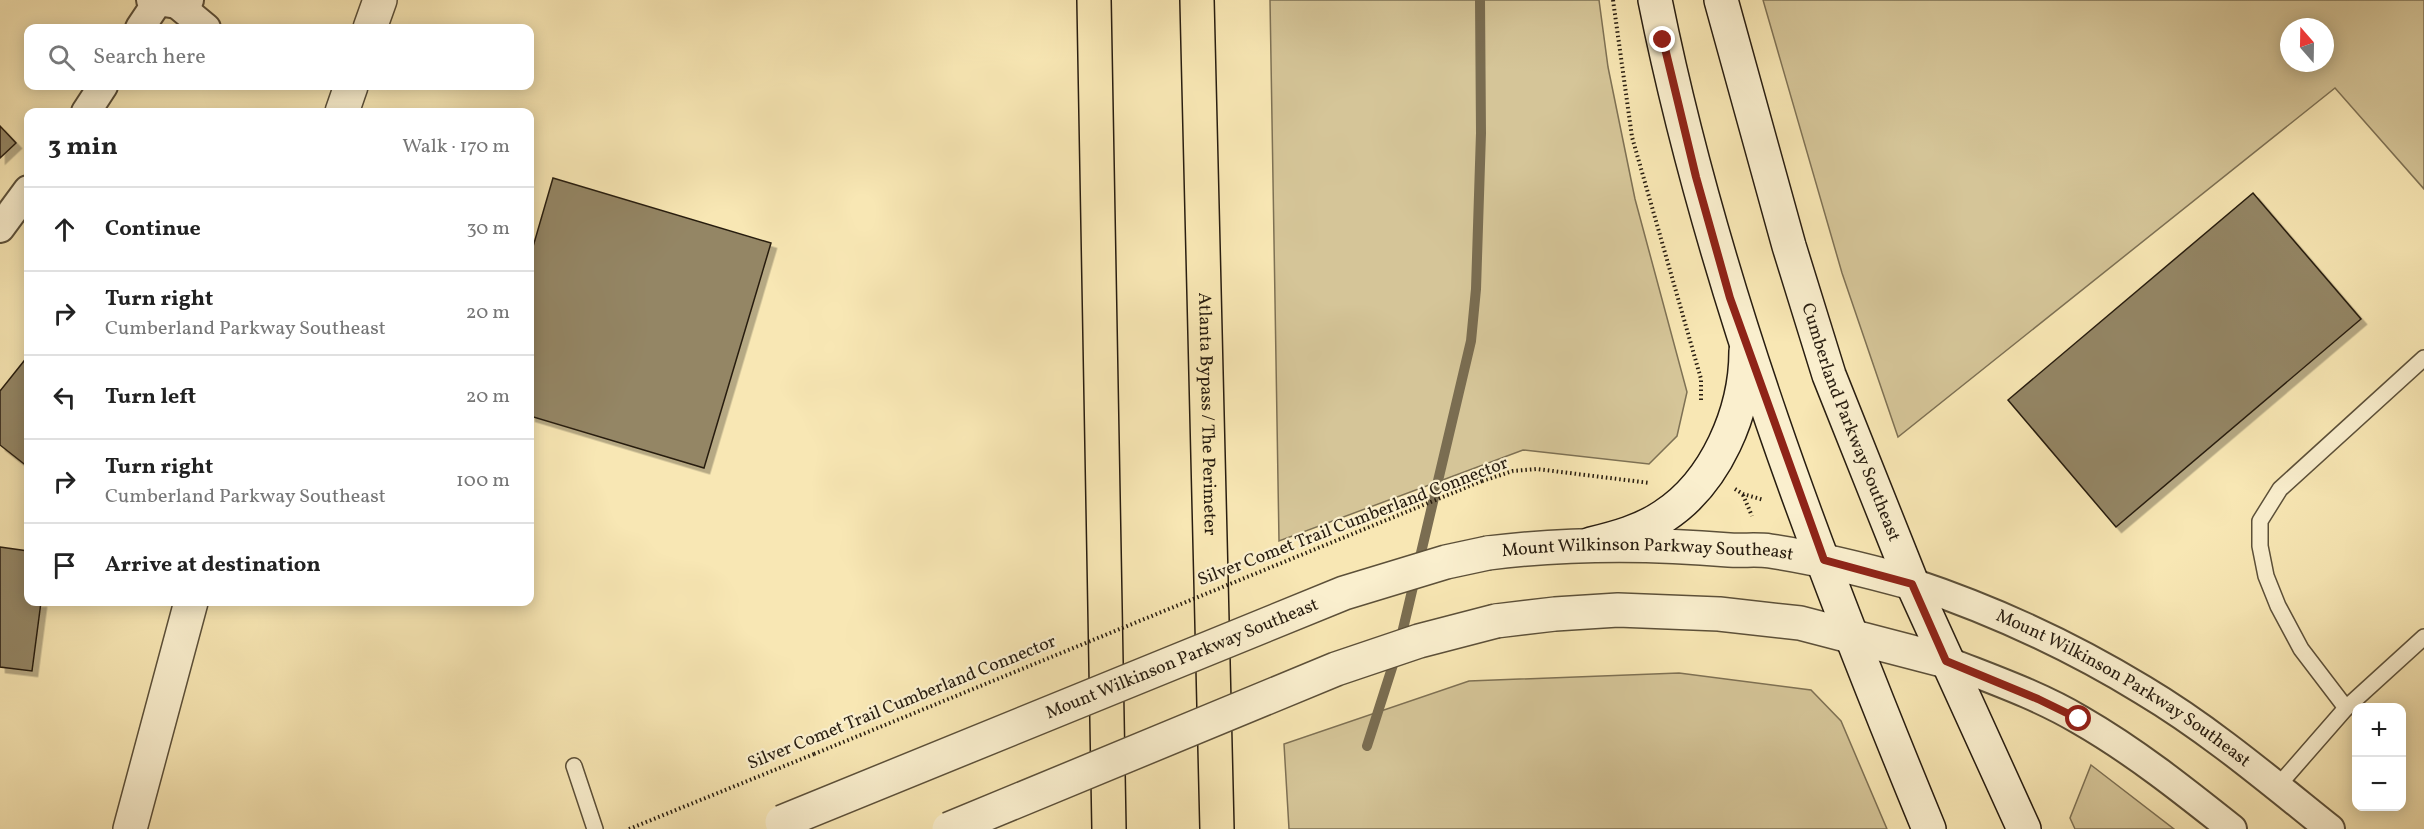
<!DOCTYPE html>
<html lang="en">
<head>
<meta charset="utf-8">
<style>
  :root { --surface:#fff; --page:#f2f2f2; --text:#222; --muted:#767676; --line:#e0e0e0 }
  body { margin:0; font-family:Vollkorn,serif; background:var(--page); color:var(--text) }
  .controls { position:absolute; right:18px; bottom:18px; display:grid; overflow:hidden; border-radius:12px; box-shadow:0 3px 15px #0003 }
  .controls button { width:54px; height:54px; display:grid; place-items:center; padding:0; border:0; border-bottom:2px solid var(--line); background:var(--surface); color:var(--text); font:30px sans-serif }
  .compass { position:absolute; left:2280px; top:18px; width:54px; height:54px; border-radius:50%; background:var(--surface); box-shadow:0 3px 15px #0003; rotate:340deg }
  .stop { position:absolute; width:18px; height:18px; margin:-14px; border:4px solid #8f2418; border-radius:50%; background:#fff }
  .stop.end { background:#8f2418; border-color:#fff; box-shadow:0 2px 6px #0008 }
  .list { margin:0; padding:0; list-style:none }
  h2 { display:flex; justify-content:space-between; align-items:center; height:78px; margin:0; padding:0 24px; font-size:26px }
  h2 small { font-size:20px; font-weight:400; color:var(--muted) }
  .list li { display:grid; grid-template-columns:39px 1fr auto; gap:18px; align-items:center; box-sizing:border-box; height:84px; padding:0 24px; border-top:2px solid var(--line) }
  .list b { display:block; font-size:22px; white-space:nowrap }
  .list p { margin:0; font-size:20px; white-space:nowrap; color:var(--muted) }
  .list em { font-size:20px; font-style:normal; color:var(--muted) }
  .icon { flex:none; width:33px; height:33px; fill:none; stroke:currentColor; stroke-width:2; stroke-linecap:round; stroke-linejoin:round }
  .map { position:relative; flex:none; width:2424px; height:829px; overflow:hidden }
  .search { position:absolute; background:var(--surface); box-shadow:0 3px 15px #0003; left:24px; top:24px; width:510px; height:66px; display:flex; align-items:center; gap:15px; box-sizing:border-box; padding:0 21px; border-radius:12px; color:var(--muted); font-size:22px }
  .panel { position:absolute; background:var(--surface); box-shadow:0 3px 15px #0003; left:24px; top:108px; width:510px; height:498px; border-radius:12px }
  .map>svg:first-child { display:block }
  .green { fill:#d5c598; stroke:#7e7154; stroke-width:1.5; fill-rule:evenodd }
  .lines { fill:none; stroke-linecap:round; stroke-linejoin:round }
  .stream { stroke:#7a6d51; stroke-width:10 }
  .building { fill:#948665; stroke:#281d10; stroke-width:1.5; filter:url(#shadow) }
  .service-casing { stroke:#5c5039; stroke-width:18 }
  .minor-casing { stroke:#5c5039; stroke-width:32 }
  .tertiary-casing { stroke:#5c5039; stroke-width:36 }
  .secondary-casing { stroke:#281d10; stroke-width:36 }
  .motorway-casing { stroke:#281d10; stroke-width:36 }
  .path { stroke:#281d10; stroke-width:4; stroke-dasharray:1.5 3; stroke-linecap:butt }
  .service { stroke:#faefce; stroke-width:15 }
  .minor { stroke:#faefce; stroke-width:28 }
  .tertiary { stroke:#faefce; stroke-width:33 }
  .secondary { stroke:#faefce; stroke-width:33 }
  .motorway { stroke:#f8e7b4; stroke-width:33 }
  .tertiary-bridge-casing { stroke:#5c5039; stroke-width:36; stroke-linecap:butt }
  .path-bridge { stroke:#281d10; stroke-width:4; stroke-dasharray:1.5 3; stroke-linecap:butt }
  .tertiary-bridge { stroke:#faefce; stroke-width:33 }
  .route { stroke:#8f2418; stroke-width:8 }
  .labels { text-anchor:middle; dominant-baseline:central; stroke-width:4.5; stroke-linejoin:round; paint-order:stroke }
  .street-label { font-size:18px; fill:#281d10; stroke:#faefce }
</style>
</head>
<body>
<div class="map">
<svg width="2424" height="829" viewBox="0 0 2424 829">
  <defs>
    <filter id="shadow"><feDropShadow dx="5.5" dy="5.5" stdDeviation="0" flood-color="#0004"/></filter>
  </defs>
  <rect width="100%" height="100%" fill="#f8e7b4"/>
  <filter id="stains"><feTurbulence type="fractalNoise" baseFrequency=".00333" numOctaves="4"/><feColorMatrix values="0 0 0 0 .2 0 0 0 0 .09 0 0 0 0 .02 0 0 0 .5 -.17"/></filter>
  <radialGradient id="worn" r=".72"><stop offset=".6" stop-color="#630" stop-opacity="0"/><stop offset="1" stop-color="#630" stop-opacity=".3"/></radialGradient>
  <!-- green -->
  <g class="green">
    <path d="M1270,0H1599L1608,67L1635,199L1687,392L1677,436L1649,464L1523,450L1279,541Z"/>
    <path d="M1763,0H2424V189L2335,88L1898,437L1842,273ZM2289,27H2325V63H2289Z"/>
    <path d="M1679,673L1811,690L1841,721L1887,829H1289L1284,744L1469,681Z"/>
    <path d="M2091,765L2174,829H2075L2070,818Z"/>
  </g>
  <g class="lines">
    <!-- stream -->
    <path class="stream" d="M1367,746L1399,646L1471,341L1476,289L1481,133L1480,0"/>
  </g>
  <!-- building -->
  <g class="building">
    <path d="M0,126L16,143L0,158Z"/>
    <path d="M553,178L771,243L704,468L530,416V257Z"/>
    <path d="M2253,193L2361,319L2116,527L2008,400Z"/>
    <path d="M28,356V467L0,445V391Z"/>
    <path d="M0,547L28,551V602H41L32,671L0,667Z"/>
  </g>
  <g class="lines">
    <defs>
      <g id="service">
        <path d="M2346,708L2301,649L2278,606L2266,576L2260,546V521L2280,489L2424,358"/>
        <path d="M574,766L595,829"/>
        <path d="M2277,787L2346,708L2424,637"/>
      </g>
      <g id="minor">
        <path d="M151,0L177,4L189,0"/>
        <path d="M177,4L206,28"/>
        <path d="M140,28L158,1"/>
        <path d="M86,112L103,86"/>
        <path d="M0,228L28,190"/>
        <path id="s1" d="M1912,583C1993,610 2071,646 2143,690C2210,730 2270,781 2330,829"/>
        <path d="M1946,661C1991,679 2038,695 2080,720C2134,751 2183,790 2232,829"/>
      </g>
      <g id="tertiary">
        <path d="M370,28L380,0"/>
        <path d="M342,112L351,86"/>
        <path id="s2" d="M1488,553C1569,543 1648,543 1729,550C1743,551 1757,549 1770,551C1818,558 1865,570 1912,583"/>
        <path d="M1496,621L1555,614L1618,610L1719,614L1800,623L1946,661"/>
        <path d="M130,829L191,602"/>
      </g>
      <g id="secondary">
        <path d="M1655,0C1713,286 1818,560 1929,829"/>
        <path id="s3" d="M1721,0L1789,246L1829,375L1912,583L2024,829"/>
        <path d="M1591,544C1616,538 1642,531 1664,516C1716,482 1746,412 1746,351"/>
      </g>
      <g id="motorway">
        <path d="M1094,0L1109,829"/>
        <path id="s4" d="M1197,0L1217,829"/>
      </g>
    </defs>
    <!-- service casing -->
    <use href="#service" class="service-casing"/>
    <!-- minor casing -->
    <use href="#minor" class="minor-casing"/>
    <!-- tertiary casing -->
    <use href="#tertiary" class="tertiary-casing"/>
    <!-- secondary casing -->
    <use href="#secondary" class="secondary-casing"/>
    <!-- motorway casing -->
    <use href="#motorway" class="motorway-casing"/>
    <!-- path -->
    <g class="path">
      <path d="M1613,0L1632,137L1701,379V403"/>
      <path d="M1482,481L1513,471L1537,469L1650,483"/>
      <path d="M1735,489L1743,494L1764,500"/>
      <path d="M1743,495L1752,516"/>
      <path d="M629,829L814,754"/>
    </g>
    <!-- service -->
    <use href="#service" class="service"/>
    <!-- minor -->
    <use href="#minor" class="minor"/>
    <!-- tertiary -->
    <use href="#tertiary" class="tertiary"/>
    <!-- secondary -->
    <use href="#secondary" class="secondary"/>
    <!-- motorway -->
    <use href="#motorway" class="motorway"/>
    <defs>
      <g id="tertiary-bridge">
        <path id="s5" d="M782,822L1344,593L1446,562L1488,553"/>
        <path d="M949,829L1336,669L1419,641L1496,621"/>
      </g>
    </defs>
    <!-- tertiary-bridge casing -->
    <use href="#tertiary-bridge" class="tertiary-bridge-casing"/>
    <!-- path-bridge -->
    <path class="path-bridge" d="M814,754L1482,481"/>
    <!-- tertiary-bridge -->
    <use href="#tertiary-bridge" class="tertiary-bridge"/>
  </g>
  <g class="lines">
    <!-- route -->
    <path class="route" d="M1663,40L1696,177L1730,298L1824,560L1912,584L1946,661L2038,699L2079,719"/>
  </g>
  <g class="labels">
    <!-- street labels -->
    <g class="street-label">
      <text stroke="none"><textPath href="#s4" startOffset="414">Atlanta Bypass / The Perimeter</textPath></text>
      <text stroke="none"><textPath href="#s3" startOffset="442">Cumberland Parkway Southeast</textPath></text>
      <text transform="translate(1353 522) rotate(-21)">Silver Comet Trail Cumberland Connector</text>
      <text stroke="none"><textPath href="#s2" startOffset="160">Mount Wilkinson Parkway Southeast</textPath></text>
      <text stroke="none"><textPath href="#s5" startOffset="432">Mount Wilkinson Parkway Southeast</textPath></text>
      <text stroke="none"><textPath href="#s1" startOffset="237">Mount Wilkinson Parkway Southeast</textPath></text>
      <text transform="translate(902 703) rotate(-22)">Silver Comet Trail Cumberland Connector</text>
    </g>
  </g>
  <rect width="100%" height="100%" filter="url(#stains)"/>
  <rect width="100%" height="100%" fill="url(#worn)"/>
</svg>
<div class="controls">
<button>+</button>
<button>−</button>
</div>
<svg class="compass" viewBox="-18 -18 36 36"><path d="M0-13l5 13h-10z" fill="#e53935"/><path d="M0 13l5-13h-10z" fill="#767676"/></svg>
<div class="stop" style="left:2079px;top:719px"></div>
<div class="stop end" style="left:1663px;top:40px"></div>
<div class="search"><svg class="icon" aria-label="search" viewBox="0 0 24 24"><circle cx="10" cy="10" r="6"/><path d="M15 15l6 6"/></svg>Search here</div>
<section class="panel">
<h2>3 min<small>Walk · 170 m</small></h2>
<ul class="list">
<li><svg class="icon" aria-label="ahead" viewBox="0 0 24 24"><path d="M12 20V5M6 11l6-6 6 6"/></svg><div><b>Continue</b></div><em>30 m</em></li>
<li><svg class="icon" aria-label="right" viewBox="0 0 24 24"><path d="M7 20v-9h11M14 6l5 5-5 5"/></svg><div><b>Turn right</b><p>Cumberland Parkway Southeast</p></div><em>20 m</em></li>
<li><svg class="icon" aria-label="left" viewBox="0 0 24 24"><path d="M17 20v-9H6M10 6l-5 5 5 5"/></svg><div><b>Turn left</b></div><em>20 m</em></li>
<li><svg class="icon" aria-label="right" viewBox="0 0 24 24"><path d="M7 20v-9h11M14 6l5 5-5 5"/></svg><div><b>Turn right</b><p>Cumberland Parkway Southeast</p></div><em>100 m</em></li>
<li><svg class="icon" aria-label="arrive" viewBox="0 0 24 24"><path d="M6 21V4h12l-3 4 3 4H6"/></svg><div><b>Arrive at destination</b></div></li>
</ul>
</section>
</div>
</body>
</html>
